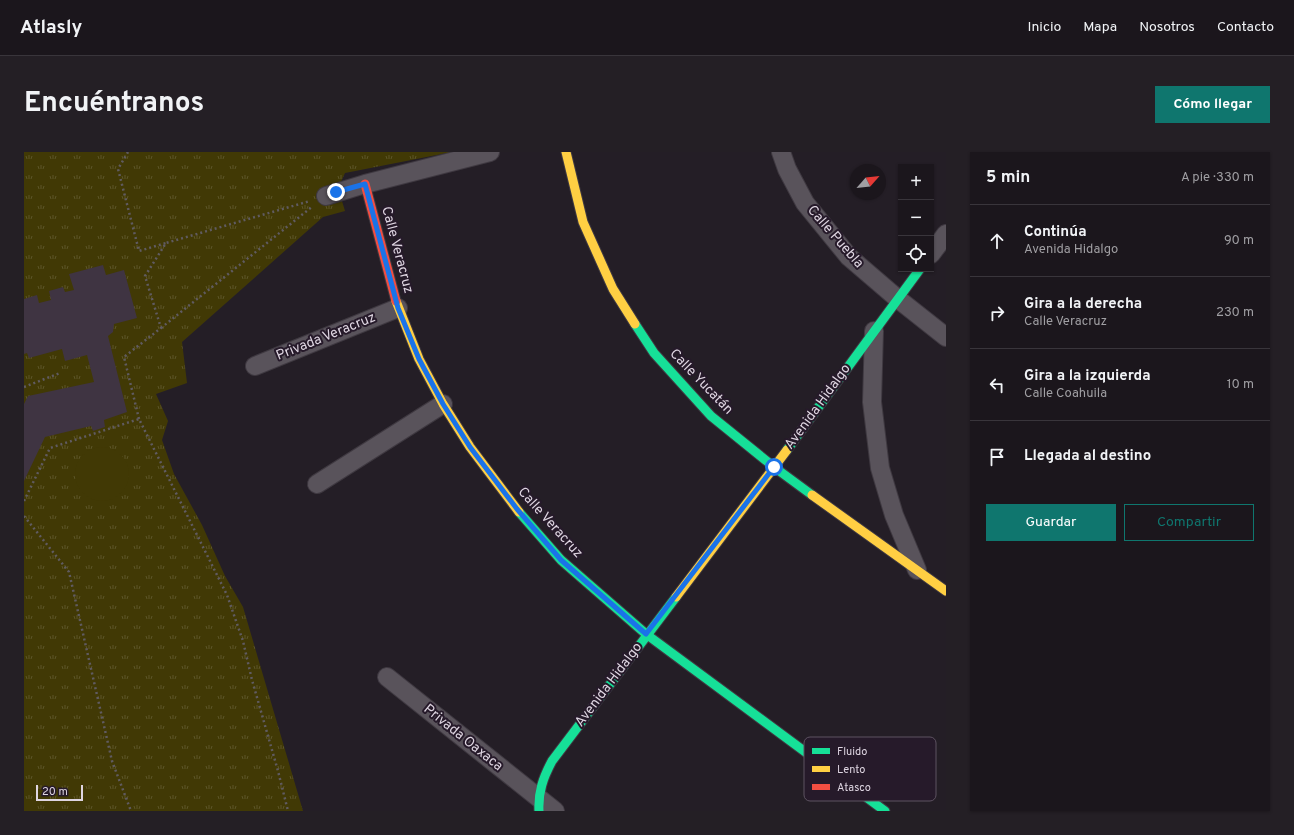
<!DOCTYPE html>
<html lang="es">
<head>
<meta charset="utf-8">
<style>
  :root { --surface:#1b161c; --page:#241f25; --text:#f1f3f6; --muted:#a09fa3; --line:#39353b; --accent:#0f766e }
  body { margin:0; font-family:Overpass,sans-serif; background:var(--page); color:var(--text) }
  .controls { position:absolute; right:12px; top:12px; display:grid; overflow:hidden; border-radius:0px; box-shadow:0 1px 3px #0004 }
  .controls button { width:36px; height:36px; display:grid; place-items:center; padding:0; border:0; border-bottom:1px solid var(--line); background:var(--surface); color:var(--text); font:20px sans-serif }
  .compass { position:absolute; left:826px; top:12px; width:36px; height:36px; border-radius:50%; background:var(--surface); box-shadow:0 1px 3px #0004; rotate:63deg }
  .scale { position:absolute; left:12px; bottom:10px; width:47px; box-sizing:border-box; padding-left:4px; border:2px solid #ded5e1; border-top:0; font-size:11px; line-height:14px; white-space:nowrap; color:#ded5e1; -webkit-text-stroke:3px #261a2a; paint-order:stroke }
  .stop { position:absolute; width:12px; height:12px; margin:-9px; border:3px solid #1a73e8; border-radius:50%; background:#fff }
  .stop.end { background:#1a73e8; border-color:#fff; box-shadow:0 1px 4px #0008 }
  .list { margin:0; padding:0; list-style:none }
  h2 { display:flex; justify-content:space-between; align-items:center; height:52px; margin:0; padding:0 16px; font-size:17px }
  h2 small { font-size:13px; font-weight:400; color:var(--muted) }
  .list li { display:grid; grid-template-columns:26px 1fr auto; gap:12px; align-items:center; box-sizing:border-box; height:72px; padding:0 16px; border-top:1px solid var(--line) }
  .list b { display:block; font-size:15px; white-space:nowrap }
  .list p { margin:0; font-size:13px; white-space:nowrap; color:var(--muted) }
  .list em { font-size:13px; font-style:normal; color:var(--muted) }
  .actions { display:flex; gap:8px; padding:12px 16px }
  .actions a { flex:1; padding:9px 0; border:1px solid var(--accent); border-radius:0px; text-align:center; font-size:14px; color:var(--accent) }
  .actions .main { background:var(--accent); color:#fff }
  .icon { flex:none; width:22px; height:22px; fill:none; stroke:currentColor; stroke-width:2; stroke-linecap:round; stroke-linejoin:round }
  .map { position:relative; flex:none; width:922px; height:659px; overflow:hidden; border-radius:0px }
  header { display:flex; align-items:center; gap:24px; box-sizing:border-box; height:56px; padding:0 20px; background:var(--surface); border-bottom:1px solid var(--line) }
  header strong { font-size:19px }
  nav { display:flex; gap:22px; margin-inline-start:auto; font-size:14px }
  .intro { display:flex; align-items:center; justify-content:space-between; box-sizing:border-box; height:96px; padding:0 24px }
  h1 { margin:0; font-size:28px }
  .button { padding:10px 18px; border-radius:0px; background:var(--accent); color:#fff; font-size:14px; font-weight:700 }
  main { display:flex; gap:24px; padding:0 24px }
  aside { flex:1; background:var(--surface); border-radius:0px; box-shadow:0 1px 3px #0004 }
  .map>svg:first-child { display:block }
  .grass { fill:url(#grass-tufts) }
  .pitch { fill:#413905 }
  .building { fill:#3f3442 }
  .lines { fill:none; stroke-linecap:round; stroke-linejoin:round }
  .street-casing { stroke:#3f3941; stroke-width:20 }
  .fast-casing { stroke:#3f3941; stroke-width:11 }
  .slow-casing { stroke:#3f3941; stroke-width:11 }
  .jam-casing { stroke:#3f3941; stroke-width:11 }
  .path { stroke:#605b61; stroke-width:2.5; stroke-dasharray:2 3; stroke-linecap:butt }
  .street { stroke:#59535b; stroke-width:18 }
  .fast { stroke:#16e098; stroke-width:9 }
  .slow { stroke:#ffcf43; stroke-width:9 }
  .jam { stroke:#f24e42; stroke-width:9 }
  .route { stroke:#1a73e8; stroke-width:5 }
  .labels { text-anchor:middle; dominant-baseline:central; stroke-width:4; stroke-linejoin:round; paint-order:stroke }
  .street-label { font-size:14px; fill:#ded5e1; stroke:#261a2a }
  .key { fill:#261a2a; stroke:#5d5261; stroke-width:1 }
  .key-label { font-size:11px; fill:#ded5e1 }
</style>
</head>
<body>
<header>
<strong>Atlasly</strong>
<nav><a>Inicio</a><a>Mapa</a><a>Nosotros</a><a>Contacto</a></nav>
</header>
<div class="intro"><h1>Encuéntranos</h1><a class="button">Cómo llegar</a></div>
<main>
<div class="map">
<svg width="922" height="659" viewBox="0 0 922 659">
  <defs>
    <pattern id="grass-tufts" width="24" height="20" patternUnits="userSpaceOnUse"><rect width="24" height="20" fill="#413905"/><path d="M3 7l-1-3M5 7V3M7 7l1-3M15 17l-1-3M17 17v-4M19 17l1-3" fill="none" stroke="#5c5529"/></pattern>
  </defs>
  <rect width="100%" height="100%" fill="#241e26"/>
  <!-- grass -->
  <path class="grass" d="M0,0H428L321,21L314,36L321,59L299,65L158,190L163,231L132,242L144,269L138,288L150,322L178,373L201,424L219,455L279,659H0Z"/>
  <!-- pitch -->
  <circle class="pitch" cx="78" cy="322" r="27"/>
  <!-- building -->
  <path class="building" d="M79,113L82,123L100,118L113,166L90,172L89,180L84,184L103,260L80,268L81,275L69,279L67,274L21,285L0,329V252L4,244L70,230L63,203L41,209L38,197L5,206L3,201L0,202V147L13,143L15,151L27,148L25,139L39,135L41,140L50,138L45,122Z"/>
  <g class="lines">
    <defs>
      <g id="street">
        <path d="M757,0L763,17L781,51L825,105L874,147L922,185"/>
        <path d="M302,44L341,32L466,0"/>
        <path d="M907,102L922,82"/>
        <path d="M850,179L848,250L856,316L870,363L893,418"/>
        <path d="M231,214L374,156"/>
        <path d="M293,332L419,252"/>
        <path d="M363,525L531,659"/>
      </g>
      <g id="fast">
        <path d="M611,172L630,201L687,264L750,315L788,343"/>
        <path d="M763,298L896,117"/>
        <path d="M495,360L537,408L622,482L861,659"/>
        <path d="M515,659C514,640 519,626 528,609L652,445"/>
      </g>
      <g id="slow">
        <path d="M542,0L559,70L589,137L611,172"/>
        <path d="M372,149L395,207L419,252L446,295L495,360"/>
        <path d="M788,343L922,439"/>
        <path d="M652,445L763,298"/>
      </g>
      <path id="jam" d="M341,32L372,149"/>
    </defs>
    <!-- street casing -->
    <use href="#street" class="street-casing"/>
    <!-- fast casing -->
    <use href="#fast" class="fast-casing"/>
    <!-- slow casing -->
    <use href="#slow" class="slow-casing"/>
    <!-- jam casing -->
    <use href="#jam" class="jam-casing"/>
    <!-- path -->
    <g class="path">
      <path d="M104,0L94,17L115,99L142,91"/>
      <path d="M137,176L289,54"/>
      <path d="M0,235L36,221"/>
      <path d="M115,267L100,205L137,176L121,124L142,91L286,49"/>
      <path d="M0,349L26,296L115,267L203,443L219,489L228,528L254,619L264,659"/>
      <path d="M0,364L45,420L88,609L107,659"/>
    </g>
    <!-- street -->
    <use href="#street" class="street"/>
    <!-- fast -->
    <use href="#fast" class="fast"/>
    <!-- slow -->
    <use href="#slow" class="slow"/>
    <!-- jam -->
    <use href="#jam" class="jam"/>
  </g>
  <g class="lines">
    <!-- route -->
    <path class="route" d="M312,40L341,32L374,156L395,207L419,252L446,295L493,357L537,408L622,482L750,315"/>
  </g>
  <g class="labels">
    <!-- street labels -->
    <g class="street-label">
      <text transform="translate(811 85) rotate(49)">Calle Puebla</text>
      <text transform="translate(373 98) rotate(75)">Calle Veracruz</text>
      <text transform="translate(302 185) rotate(-22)">Privada Veracruz</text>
      <text transform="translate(677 230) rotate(46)">Calle Yucatán</text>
      <text transform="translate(794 255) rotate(-54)">Avenida Hidalgo</text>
      <text transform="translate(526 371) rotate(48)">Calle Veracruz</text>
      <text transform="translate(585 533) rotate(-53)">Avenida Hidalgo</text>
      <text transform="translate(439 586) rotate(39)">Privada Oaxaca</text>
    </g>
  </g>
  <!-- legend -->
  <rect x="780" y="585" width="132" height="64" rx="6" class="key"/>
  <rect x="788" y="596" width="18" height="6" fill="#16e098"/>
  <rect x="788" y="614" width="18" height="6" fill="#ffcf43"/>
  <rect x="788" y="632" width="18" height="6" fill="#f24e42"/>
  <g class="key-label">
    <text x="813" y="603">Fluido</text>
    <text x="813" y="621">Lento</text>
    <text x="813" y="639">Atasco</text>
  </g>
</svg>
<div class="controls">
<button>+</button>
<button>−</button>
<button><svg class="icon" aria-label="locate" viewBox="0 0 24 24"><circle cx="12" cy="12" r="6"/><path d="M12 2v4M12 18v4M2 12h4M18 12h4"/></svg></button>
</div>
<svg class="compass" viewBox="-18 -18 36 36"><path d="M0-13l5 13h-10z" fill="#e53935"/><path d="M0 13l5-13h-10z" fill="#a09fa3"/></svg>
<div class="scale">20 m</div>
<div class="stop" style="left:750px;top:315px"></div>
<div class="stop end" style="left:312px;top:40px"></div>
</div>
<aside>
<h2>5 min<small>A pie · 330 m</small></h2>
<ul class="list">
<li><svg class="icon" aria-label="ahead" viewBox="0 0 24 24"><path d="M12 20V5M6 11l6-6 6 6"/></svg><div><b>Continúa</b><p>Avenida Hidalgo</p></div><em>90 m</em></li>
<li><svg class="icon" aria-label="right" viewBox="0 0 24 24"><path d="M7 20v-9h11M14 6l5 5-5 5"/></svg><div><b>Gira a la derecha</b><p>Calle Veracruz</p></div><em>230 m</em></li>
<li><svg class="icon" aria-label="left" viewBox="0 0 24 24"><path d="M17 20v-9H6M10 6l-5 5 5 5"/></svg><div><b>Gira a la izquierda</b><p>Calle Coahuila</p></div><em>10 m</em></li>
<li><svg class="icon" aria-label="arrive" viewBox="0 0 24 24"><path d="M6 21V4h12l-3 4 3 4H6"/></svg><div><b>Llegada al destino</b></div></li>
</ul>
<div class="actions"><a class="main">Guardar</a><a>Compartir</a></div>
</aside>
</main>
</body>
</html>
